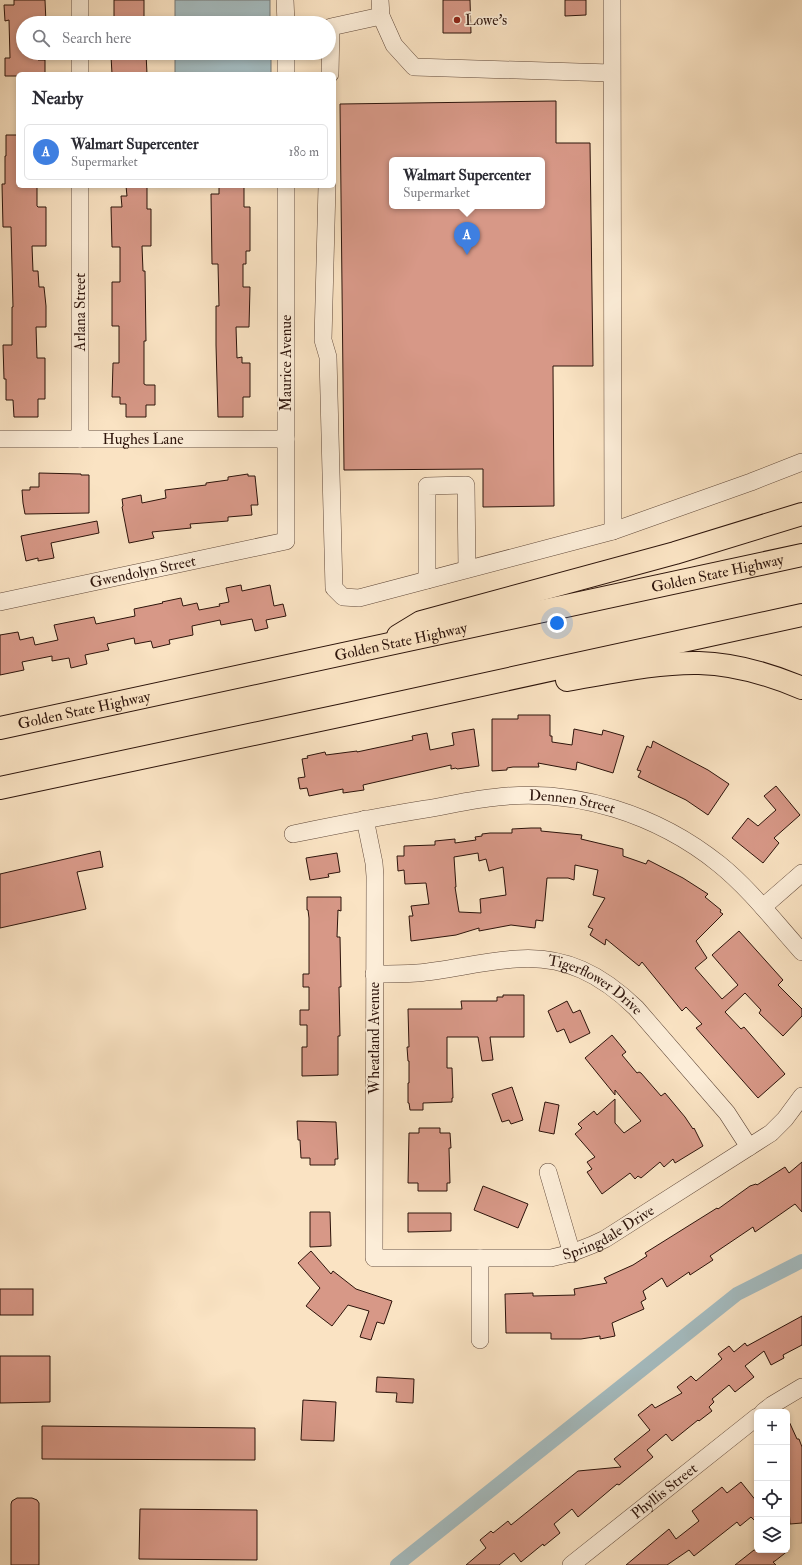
<!DOCTYPE html>
<html lang="en">
<head>
<meta charset="utf-8">
<style>
  :root { --surface:#fff; --page:#f2f2f3; --text:#2b2b33; --muted:#7c7c81; --line:#e1e1e2; --accent:#2563eb }
  body { margin:0; font-family:"IM FELL Double Pica",serif; background:var(--page); color:var(--text) }
  .controls { position:absolute; right:12px; bottom:12px; display:grid; overflow:hidden; border-radius:6px; box-shadow:0 2px 6px #0003 }
  .controls button { width:36px; height:36px; display:grid; place-items:center; padding:0; border:0; border-bottom:1px solid var(--line); background:var(--surface); color:var(--text); font:20px sans-serif }
  .you { position:absolute; left:557px; top:623px; width:14px; height:14px; margin:-10px; border:3px solid #fff; border-radius:50%; background:#1a73e8; box-shadow:0 0 0 6px #1a73e833 }
  .badge { display:grid; place-items:center; width:26px; height:26px; border-radius:50%; background:var(--accent); color:#fff; font-size:13px; font-weight:700 }
  .pin { position:absolute; translate:-50% -33px; filter:drop-shadow(0 1px 2px #0008) }
  .pin::after { content:''; position:absolute; top:21px; width:14px; height:12px; background:inherit; clip-path:polygon(0 0,100% 0,50% 100%) }
  .popup { position:absolute; left:389px; top:157px; width:156px; height:52px; box-sizing:border-box; display:grid; place-content:center; border-radius:6px; background:var(--surface); filter:drop-shadow(0 1px 3px #0005); font-size:13px; white-space:nowrap; color:var(--muted) }
  .popup b { font-size:15px; color:var(--text) }
  .popup::after { content:''; position:absolute; left:50%; top:100%; margin-left:-8px; border:8px solid transparent; border-top-color:var(--surface) }
  .list { margin:0; padding:0; list-style:none }
  h2 { display:flex; justify-content:space-between; align-items:center; height:52px; margin:0; padding:0 16px; font-size:17px }
  h2 small { font-size:13px; font-weight:400; color:var(--muted) }
  .list li { display:grid; grid-template-columns:26px 1fr auto; gap:12px; align-items:center; box-sizing:border-box; height:56px; margin:0 8px 8px; padding:0 8px; border:1px solid var(--line); border-radius:6px }
  .list b { display:block; font-size:15px; white-space:nowrap }
  .list p { margin:0; font-size:13px; white-space:nowrap; color:var(--muted) }
  .list em { font-size:13px; font-style:normal; color:var(--muted) }
  .icon { flex:none; width:22px; height:22px; fill:none; stroke:currentColor; stroke-width:2; stroke-linecap:round; stroke-linejoin:round }
  .map { position:relative; flex:none; width:802px; height:1565px; overflow:hidden }
  .search { position:absolute; background:var(--surface); box-shadow:0 2px 6px #0003; left:16px; top:16px; width:320px; height:44px; display:flex; align-items:center; gap:10px; box-sizing:border-box; padding:0 14px; border-radius:22px; color:var(--muted); font-size:15px }
  .panel { position:absolute; background:var(--surface); box-shadow:0 2px 6px #0003; left:16px; top:72px; width:320px; height:116px; border-radius:6px }
  .map>svg:first-child { display:block }
  .water { fill:#a4bbbf; stroke:#747877 }
  .lines { fill:none; stroke-linecap:round; stroke-linejoin:round }
  .canal { stroke:#a4bbbf; stroke-width:14 }
  .building { fill:#d79887; stroke:#2d140b; fill-rule:evenodd }
  .minor-casing { stroke:#604839; stroke-width:18 }
  .highway-casing { stroke:#2d140b; stroke-width:24 }
  .minor { stroke:#fcedd8; stroke-width:17 }
  .highway { stroke:#fae3c3; stroke-width:22 }
  .poi-dot { fill:#8f2418; stroke:#fcedd8; stroke-width:1.5 }
  .labels { text-anchor:middle; dominant-baseline:central; stroke-width:3.5; stroke-linejoin:round; paint-order:stroke }
  .poi-label { font-size:15px; fill:#2d140b; stroke:#fcedd8; text-anchor:start }
  .street-label { font-size:15px; fill:#2d140b; stroke:#fcedd8 }
</style>
</head>
<body>
<div class="map">
<svg width="802" height="1565" viewBox="0 0 802 1565">
  <rect width="100%" height="100%" fill="#fae3c3"/>
  <filter id="stains"><feTurbulence type="fractalNoise" baseFrequency=".005" numOctaves="4"/><feColorMatrix values="0 0 0 0 .2 0 0 0 0 .09 0 0 0 0 .02 0 0 0 .5 -.17"/></filter>
  <radialGradient id="worn" r=".72"><stop offset=".6" stop-color="#630" stop-opacity="0"/><stop offset="1" stop-color="#630" stop-opacity=".3"/></radialGradient>
  <!-- water -->
  <g class="water">
    <rect x="175" y="0" width="95" height="23"/>
    <rect x="175" y="53" width="96" height="21"/>
  </g>
  <g class="lines">
    <!-- canal -->
    <path class="canal" d="M397,1565L737,1294L802,1261"/>
  </g>
  <!-- building -->
  <g class="building">
    <path d="M14,0H45L46,23H23V53H38V60H45V74H18V76H5V58H10L9,20L5,21L4,5H14Z"/>
    <path d="M114,0H144V23H120V21H114Z"/>
    <path d="M443,0H470L471,33H443Z"/>
    <path d="M565,0H586V15L565,16Z"/>
    <path d="M126,53H146L147,74H112L111,56H126Z"/>
    <path d="M556,101V143H590L593,366H553L554,506L483,507V469L344,470L340,104ZM392,160H542V206H392Z"/>
    <path d="M6,135H18V186H37V206L38,207H46V246H32L33,271H38L39,287H44L46,306V327H36L37,358H45V399H38V417H14L13,400H6V379H4L3,345H12V307H13L11,227H3L2,184H5V156H6Z"/>
    <path d="M126,186H147V209H151V246H142L143,271H145L146,341H144V384L146,385H155V405H146V417H126V404H120V397H112L113,363H119V326H112V282H120V247H112L111,207H122L121,196H127Z"/>
    <path d="M219,186H244V207H250V251H246V264H243V287H250L249,327H236L237,358L242,357V363H250V397H243V417H218L216,345V306H219L218,264H212L211,194H219Z"/>
    <path d="M39,473L81,474V475H89V513L25,514L23,503L22,490H30V487H39Z"/>
    <path d="M248,474V476H255L258,505H251L252,515L228,517V521L190,524L191,528L152,532L154,538L129,543L122,507L123,506L122,499L141,495L142,503L166,498L165,490L206,485V483L228,480V477Z"/>
    <path d="M97,521L99,533L51,543L54,558L38,561V558L26,561L21,536Z"/>
    <path d="M241,585L242,591L270,585L274,606L283,604L286,616L266,620L268,628L255,631L252,619L221,625L220,620L192,626L193,635L169,640L170,644L153,648L151,641L135,644L134,638L107,644L109,650L85,655L87,664L71,668L69,658L52,661V656L22,662L24,670L0,675V635L18,632L20,640L33,637L35,645L58,640L54,625L94,617L96,624L135,616L134,609L163,603L162,602L181,598L183,606L197,603L199,610L220,606L219,604L229,602L226,588Z"/>
    <path d="M518,715H550V736H552V742L572,745L574,729L602,735L603,730L624,736L613,773L577,762L576,770L538,763L539,767H513L507,768V770L492,771V719H518Z"/>
    <path d="M474,729L479,766L457,769L456,768L451,769V765L363,785L364,790L343,793V789L309,796L307,788L300,789L298,778L305,777L302,759L308,758L307,756L325,752L326,755L357,751V752L413,740L412,736L427,733L430,750L454,745L452,733Z"/>
    <path d="M653,741L708,770L729,784L708,815L686,800L638,777L641,771L637,770L647,746L651,748Z"/>
    <path d="M776,786L800,815L774,838L779,843L763,863L732,838L748,818L758,826L776,810L764,796Z"/>
    <path d="M531,828H541V831L582,835L581,839L623,849V856L646,864L648,860L683,878L708,894L705,897L721,910L720,912L723,914L696,941L707,958L695,968L722,999L738,985L712,955L739,931L783,980L778,985L802,1009V1016L783,1036L759,1013L761,1010L745,993L725,1012L741,1029L744,1027L785,1074L758,1098L696,1028L702,1024L686,1007L682,1011L642,962L639,966L606,939L605,945L590,935L593,929L588,927L605,898L593,895L598,870L575,865L574,880L568,878H547L543,921L536,920L535,928L511,925L479,931V928L456,935L411,941L409,916H413L411,906L429,904L426,883L405,884L404,870L398,871L397,856H404V846L435,845V841L455,839V843L476,840L475,837L482,836V834L490,833H512V829ZM478,853L479,861L486,859L489,871L503,867L506,895L480,899L481,913L459,912L455,887H456L454,857Z"/>
    <path d="M100,851L103,867L77,872L86,909L0,928V874Z"/>
    <path d="M337,853L340,872L328,874L329,877L310,880L306,858Z"/>
    <path d="M307,897H341V911L338,910L337,937H340L341,987H339L340,1036H338V1075L302,1076V1047H307V1025H300V1010H309V987H303V974H309V918L308,910H307Z"/>
    <path d="M503,995H524V1037H490L493,1060L482,1061L478,1037H447V1068H452L453,1098H452V1102L423,1103V1110H410L409,1103H408V1083H409V1061H408L407,1047H409L408,1009H462L461,1001H497V997H503Z"/>
    <path d="M567,1001L573,1013L580,1010L590,1033L570,1043L564,1029L557,1032L548,1011Z"/>
    <path d="M612,1035L626,1052L622,1055L637,1073L639,1072L641,1073L661,1096L665,1093L685,1117L693,1129L694,1128L703,1146L675,1163L673,1159L664,1167L660,1162L641,1178L638,1176L635,1179L630,1173L602,1194L587,1172L592,1169L587,1162L595,1157L575,1134L582,1128L578,1124L594,1111L597,1115L615,1099V1123L624,1133L641,1121L615,1090V1095L585,1058Z"/>
    <path d="M512,1087L523,1120L511,1124L509,1120L502,1122L492,1094Z"/>
    <path d="M545,1102L559,1105L554,1134L539,1131Z"/>
    <path d="M297,1121L336,1122L338,1159H335V1165H310V1158H301L300,1140H298Z"/>
    <path d="M419,1128H440V1133H450L451,1148H449L450,1183H447V1191H418V1183H408L409,1133H419Z"/>
    <path d="M802,1162V1212L795,1204L755,1232L753,1227L710,1256L713,1260L690,1275L689,1272L667,1287L662,1278L643,1291L646,1299L641,1302L644,1309L612,1323L615,1336L600,1339V1336L581,1339H551V1333H506L505,1294L533,1293V1296L575,1295L574,1289L607,1283L604,1278L633,1265L647,1256L645,1253L717,1208L718,1209L750,1186L756,1184L757,1185L785,1167L789,1173Z"/>
    <path d="M483,1186L528,1204L518,1228L474,1210Z"/>
    <path d="M310,1212H330L331,1246L310,1247Z"/>
    <path d="M408,1213H451V1231L408,1232Z"/>
    <path d="M311,1251L331,1274L333,1271L356,1289L392,1301L384,1324L377,1322L371,1340L360,1337L369,1311L348,1305L332,1326L306,1306L320,1288L298,1263Z"/>
    <rect x="0" y="1289" width="33" height="26"/>
    <path d="M802,1316V1345L783,1355L784,1358L771,1365L764,1351L745,1366L754,1377L735,1392L729,1385L712,1399L714,1402L709,1407L712,1411L699,1421L698,1420L672,1441L666,1434L647,1450L653,1457L619,1485L617,1484L578,1517L572,1509L554,1524L560,1533L544,1546L543,1544L521,1562L514,1553L499,1565H466L486,1548L480,1540L491,1531L493,1533L508,1521L511,1525L578,1471L621,1467L614,1459L650,1430L638,1415L652,1404L655,1408L682,1393L677,1387L691,1376L696,1381L722,1359L718,1354L729,1346L734,1352L745,1343L747,1346Z"/>
    <path d="M0,1356H50V1402L0,1403Z"/>
    <path d="M377,1377L414,1379L413,1403L396,1402L397,1393L376,1392Z"/>
    <path d="M303,1400L336,1402L334,1441L301,1440Z"/>
    <path d="M787,1417L797,1439H799L802,1447V1523L790,1524L789,1509H787Z"/>
    <path d="M42,1426L255,1428V1460L42,1459Z"/>
    <path d="M741,1482L757,1502V1523L751,1517L740,1526L737,1522L694,1556L689,1550L667,1565H626L669,1529L676,1539L699,1521L692,1511L722,1487L727,1493Z"/>
    <path d="M17,1498H32L37,1500L39,1503V1565H11V1504L12,1501Z"/>
    <path d="M140,1509L257,1510V1560L139,1559Z"/>
    <path d="M754,1550H789L775,1561L773,1562L776,1565H735Z"/>
  </g>
  <g class="lines">
    <defs>
      <g id="minor">
        <path d="M80,0V23"/>
        <path d="M285,0L286,23"/>
        <path d="M380,0L381,16L394,45L414,67L611,73"/>
        <path d="M612,0L613,531"/>
        <path d="M80,53V74"/>
        <path d="M286,53V74"/>
        <path d="M330,74L331,27L381,16"/>
        <path d="M80,186V439"/>
        <path d="M327,186L323,340L328,357L334,588L343,597L359,598L613,531L751,482L802,462"/>
        <path id="s1" d="M0,439H286"/>
        <path d="M427,580V486L466,485L467,569"/>
        <path id="s2" d="M0,602L286,541V186"/>
        <path id="s3" d="M365,819L374,863L375,876L374,1258H551C570,1254 587,1248 605,1239L771,1133L785,1119L802,1096"/>
        <path id="s4" d="M293,834C337,825 382,816 426,809C450,805 474,799 498,797C576,788 658,815 719,864C750,889 775,922 802,952"/>
        <path d="M763,907L802,873"/>
        <path id="s5" d="M374,974C388,974 403,974 417,973C450,970 483,961 516,959C565,955 602,975 636,1008L727,1113L749,1147"/>
        <path d="M548,1172L572,1254"/>
        <path d="M480,1258V1340"/>
        <path d="M763,1412L772,1405L802,1387"/>
        <path id="s6" d="M571,1565L757,1417"/>
      </g>
      <g id="highway">
        <path d="M398,636L421,622L675,553L802,514"/>
        <path d="M567,680C608,673 658,662 699,663C735,664 769,674 802,688"/>
        <path id="s7" d="M0,728L802,555"/>
        <path d="M0,788L348,714L802,615"/>
      </g>
    </defs>
    <!-- minor casing -->
    <use href="#minor" class="minor-casing"/>
    <!-- highway casing -->
    <use href="#highway" class="highway-casing"/>
    <!-- minor -->
    <use href="#minor" class="minor"/>
    <!-- highway -->
    <use href="#highway" class="highway"/>
  </g>
  <!-- markers -->
  <circle class="poi-dot" cx="457" cy="20" r="4"/>
  <g class="labels">
    <!-- poi labels -->
    <g class="poi-label">
      <text x="465" y="20">Lowe's</text>
    </g>
    <!-- street labels -->
    <g class="street-label">
      <text transform="translate(80 312) rotate(-90)">Arlana Street</text>
      <text transform="translate(286 363) rotate(-90)">Maurice Avenue</text>
      <text stroke="none"><textPath href="#s1" startOffset="143">Hughes Lane</textPath></text>
      <text stroke="none"><textPath href="#s2" startOffset="146">Gwendolyn Street</textPath></text>
      <text stroke="none"><textPath href="#s7" startOffset="734">Golden State Highway</textPath></text>
      <text stroke="none"><textPath href="#s7" startOffset="410">Golden State Highway</textPath></text>
      <text stroke="none"><textPath href="#s7" startOffset="86">Golden State Highway</textPath></text>
      <text stroke="none"><textPath href="#s4" startOffset="283">Dennen Street</textPath></text>
      <text stroke="none"><textPath href="#s5" startOffset="229">Tigerflower Drive</textPath></text>
      <text transform="translate(374 1038) rotate(-90)">Wheatland Avenue</text>
      <text stroke="none"><textPath href="#s3" startOffset="680">Springdale Drive</textPath></text>
      <text stroke="none"><textPath href="#s6" startOffset="119">Phyllis Street</textPath></text>
    </g>
  </g>
  <rect width="100%" height="100%" filter="url(#stains)"/>
  <rect width="100%" height="100%" fill="url(#worn)"/>
</svg>
<div class="controls">
<button>+</button>
<button>−</button>
<button><svg class="icon" aria-label="locate" viewBox="0 0 24 24"><circle cx="12" cy="12" r="6"/><path d="M12 2v4M12 18v4M2 12h4M18 12h4"/></svg></button>
<button><svg class="icon" aria-label="layers" viewBox="0 0 24 24"><path d="M12 4l9 5-9 5-9-5zM3 14l9 5 9-5"/></svg></button>
</div>
<div class="you"></div>
<div class="pin badge" style="left:467px;top:255px;background:#3f7fe0">A</div>
<div class="popup"><b>Walmart Supercenter</b>Supermarket</div>
<div class="search"><svg class="icon" aria-label="search" viewBox="0 0 24 24"><circle cx="10" cy="10" r="6"/><path d="M15 15l6 6"/></svg>Search here</div>
<section class="panel">
<h2>Nearby<small></small></h2>
<ul class="list">
<li><span class="badge" style="background:#3f7fe0">A</span><div><b>Walmart Supercenter</b><p>Supermarket</p></div><em>180 m</em></li>
</ul>
</section>
</div>
</body>
</html>
